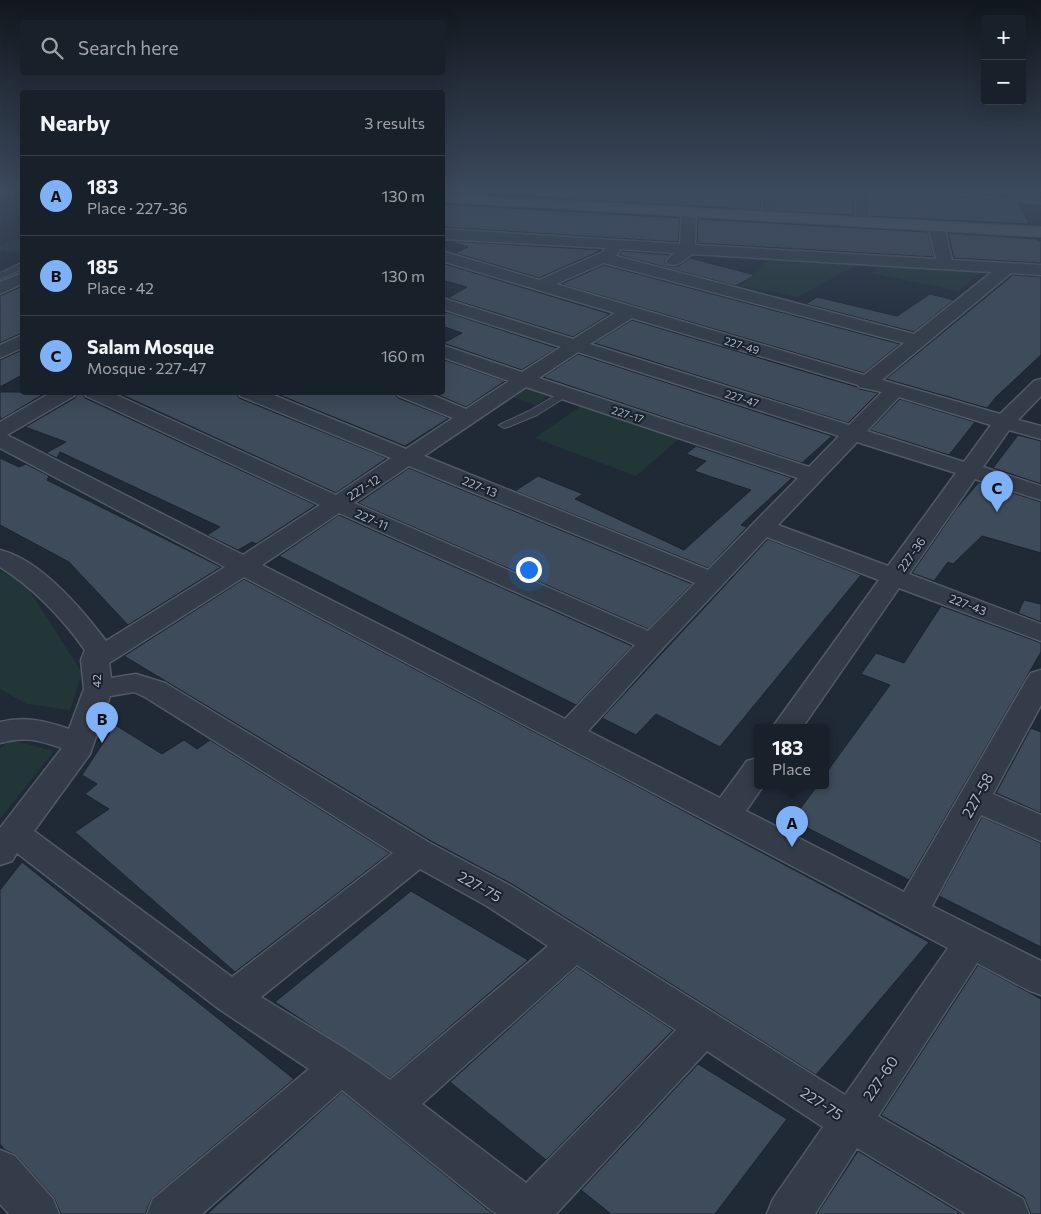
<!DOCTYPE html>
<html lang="en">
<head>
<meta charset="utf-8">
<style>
  :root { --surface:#182029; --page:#212831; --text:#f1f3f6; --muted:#9fa3a8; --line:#363e46; --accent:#7fb1f8 }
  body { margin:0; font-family:Commissioner,sans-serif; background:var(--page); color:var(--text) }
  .controls { position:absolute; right:15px; top:15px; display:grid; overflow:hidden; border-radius:5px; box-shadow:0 5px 20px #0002 }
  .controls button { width:45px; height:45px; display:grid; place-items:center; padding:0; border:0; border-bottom:1px solid var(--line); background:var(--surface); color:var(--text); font:25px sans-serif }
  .you { position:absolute; left:528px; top:569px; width:18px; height:18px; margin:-12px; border:4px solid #fff; border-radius:50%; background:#1a73e8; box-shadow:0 0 0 8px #1a73e833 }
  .badge { display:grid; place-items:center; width:32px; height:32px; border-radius:50%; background:var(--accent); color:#111; font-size:16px; font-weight:700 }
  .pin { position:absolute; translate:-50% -41px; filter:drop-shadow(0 1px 2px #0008) }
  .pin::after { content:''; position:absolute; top:26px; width:18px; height:15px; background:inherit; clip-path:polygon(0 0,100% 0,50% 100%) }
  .popup { position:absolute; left:754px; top:724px; width:75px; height:65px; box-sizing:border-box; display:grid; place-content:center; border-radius:5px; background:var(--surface); filter:drop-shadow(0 1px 4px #0005); font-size:16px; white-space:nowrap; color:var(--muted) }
  .popup b { font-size:19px; color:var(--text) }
  .popup::after { content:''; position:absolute; left:50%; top:100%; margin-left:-10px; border:10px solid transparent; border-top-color:var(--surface) }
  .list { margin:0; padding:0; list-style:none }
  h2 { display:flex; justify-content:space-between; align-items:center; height:65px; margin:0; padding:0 20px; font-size:21px }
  h2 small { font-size:16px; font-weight:400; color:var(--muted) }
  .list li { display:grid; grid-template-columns:32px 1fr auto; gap:15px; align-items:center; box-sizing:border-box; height:80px; padding:0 20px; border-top:1px solid var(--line) }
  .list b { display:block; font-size:19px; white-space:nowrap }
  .list p { margin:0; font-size:16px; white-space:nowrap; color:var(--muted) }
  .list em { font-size:16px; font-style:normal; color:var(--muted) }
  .icon { flex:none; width:28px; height:28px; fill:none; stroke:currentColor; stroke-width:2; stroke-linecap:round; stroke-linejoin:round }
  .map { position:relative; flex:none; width:1041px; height:1214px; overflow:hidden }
  .search { position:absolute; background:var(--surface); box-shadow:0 5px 20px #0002; left:20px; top:20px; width:425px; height:55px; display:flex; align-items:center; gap:12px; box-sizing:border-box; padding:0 18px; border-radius:5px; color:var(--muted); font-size:19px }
  .panel { position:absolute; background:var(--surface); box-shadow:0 5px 20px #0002; left:20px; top:90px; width:425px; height:305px; border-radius:5px }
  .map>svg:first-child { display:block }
  .green { fill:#223638 }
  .building { fill:#3e4b5a; stroke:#1b232e }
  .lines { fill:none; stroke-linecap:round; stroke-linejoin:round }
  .service-casing { stroke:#515a66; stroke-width:2 }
  .minor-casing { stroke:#515a66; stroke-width:3 }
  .primary-casing { stroke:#3d4551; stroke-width:2 }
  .service { fill:#333c48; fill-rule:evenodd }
  .minor { fill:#333c48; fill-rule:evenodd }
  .primary { fill:#515b68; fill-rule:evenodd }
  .labels { text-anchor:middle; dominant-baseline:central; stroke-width:4; stroke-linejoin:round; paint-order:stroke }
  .far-street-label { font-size:11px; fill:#aeb7c5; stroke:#19212c }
  .street-label { font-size:12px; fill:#aeb7c5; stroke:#19212c }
  .near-street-label { font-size:15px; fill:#aeb7c5; stroke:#19212c }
</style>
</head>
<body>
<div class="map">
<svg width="1041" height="1214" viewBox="0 0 1041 1214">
  <rect width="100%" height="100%" fill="#202a37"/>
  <!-- green -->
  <g class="green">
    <path d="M15,239L22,240V253L0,250V246Z"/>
    <path d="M769,260L856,265L798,297L740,286Z"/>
    <path d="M884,262L985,269L959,291L871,273Z"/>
    <path d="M527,384L554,391L536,405L509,396Z"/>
    <path d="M584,404L681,437L636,476L535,438Z"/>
    <path d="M0,571L24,582L82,673L70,710L27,704L0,689Z"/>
    <path d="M11,740L54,751L0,819V748Z"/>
  </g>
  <!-- building -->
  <g class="building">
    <path d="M452,189H578L574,199L448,192Z"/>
    <path d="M596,189H670L666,204L591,200Z"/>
    <path d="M688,189H762L760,210L681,205Z"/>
    <path d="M780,189H855L853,215L777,211Z"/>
    <path d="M873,189H909V192L1018,202L1029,224L870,216Z"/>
    <path d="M442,204L680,218L678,242L442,227Z"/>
    <path d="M698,219L928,232L934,257L697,243Z"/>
    <path d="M948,233L1036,239L1041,241V263L954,258Z"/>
    <path d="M448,241L602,250L539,278L455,253L468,247Z"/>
    <path d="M622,251L670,255L664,261L668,266H679L690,258L755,275L736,286L619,255Z"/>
    <path d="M442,263L610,314L573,337L448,298L467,287L442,280Z"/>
    <path d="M604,265L900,344L864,373L561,284Z"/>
    <path d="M1013,275L1041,277V355L996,397L987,408L886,379Z"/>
    <path d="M22,286V333L0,343V296Z"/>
    <path d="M930,294L954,300L914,332L806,304L817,297L897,316Z"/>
    <path d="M446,312L557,348L522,370L443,343L462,333L442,326V314Z"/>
    <path d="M632,320L857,387L859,389L878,393L848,423L594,343Z"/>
    <path d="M22,350V375L0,387V360Z"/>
    <path d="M578,354L832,436L802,463L543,377Z"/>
    <path d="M442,359L505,381L466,407L431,392H442Z"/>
    <path d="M0,392H47L2,419L0,418Z"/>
    <path d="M79,392H81L85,398L316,505L256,544L252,542L238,550L207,535L220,527L60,452L57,458L46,453L66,442L25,427L75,398Z"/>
    <path d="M116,392H235L239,398L387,458L336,493Z"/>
    <path d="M272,392H394L398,398L449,418L405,446Z"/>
    <path d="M900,399L975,422L949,455L870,430Z"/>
    <path d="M1018,435L1041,441V484L993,468Z"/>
    <path d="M696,446L792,478L741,525L747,527L708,568L515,491L538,476L583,494L575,499L684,550L751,490L694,471L706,461L686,454Z"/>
    <path d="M0,458L19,467L26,464L49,476L47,480L221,567L128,625L69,562L0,525Z"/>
    <path d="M409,468L692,584L648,629L358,503Z"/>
    <path d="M979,482L1041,502V553L982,536L953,564L948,562L934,581L912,573L956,509Z"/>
    <path d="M339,515L632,646L576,705L279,556Z"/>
    <path d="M768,539L861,575L720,747L656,714L636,735L602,718Z"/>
    <path d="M244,579L637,786L929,942L816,1075L512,884L431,841L124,656Z"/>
    <path d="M1024,600L1041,604V622L1018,613Z"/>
    <path d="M941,606L1041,643V652L909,880L792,820L817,786H826V773L890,685L861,674L876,653L904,663Z"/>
    <path d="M112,723L162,754L184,740L197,749L210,740L390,853L235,972L75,832L109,809L85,794L97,784L82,775L109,734Z"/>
    <path d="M1031,728L1041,732V813L996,793Z"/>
    <path d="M982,817L1041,843V947L939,896Z"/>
    <path d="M22,862L294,1079L152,1198L145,1214H61L54,1198L16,1155L5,1150L0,1144V890Z"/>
    <path d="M411,891L528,960L390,1078L275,1002Z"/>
    <path d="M978,965L1041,999V1214H1031L1024,1197L881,1115Z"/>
    <path d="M577,967L673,1030L546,1160L450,1082Z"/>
    <path d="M698,1064L787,1119L715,1214H611L581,1190Z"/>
    <path d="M342,1092L493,1214H207Z"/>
    <path d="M858,1151L962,1214H817Z"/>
  </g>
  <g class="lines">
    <defs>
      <g id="service">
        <path d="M19,264H22V269L0,279V273Z"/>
        <path d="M565,390L569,391L570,393L569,395L537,415L508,427L504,428L499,425L529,411Z"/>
      </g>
      <g id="minor">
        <path d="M442,189H450L442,194Z"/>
        <path d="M580,189H594L588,202H578L576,199Z"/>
        <path d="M672,189H686L679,206H669L667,203Z"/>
        <path d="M764,189H778L776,209L774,212H764L762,209Z"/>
        <path d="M857,189H871L869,214L867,217H857L855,214Z"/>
        <path d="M943,189H992L1041,195V203L950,193Z"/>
        <path d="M689,208L694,209L696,212L695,245L936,259L928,226L931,223H941L944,226L952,260L1041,265V275L1011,273L882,380L1000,414L1034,381L1041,379V396L1018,420L1041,426V439L1009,430L983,467L1041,486V500L975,479L909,574L1041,624V641L899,588L802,728H772L879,580L767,537L662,649L588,731L720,798L747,761L758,758V786H763L746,811L904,892L1027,679L1031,673L1041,670V705L993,794L1041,815V841L981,815L932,906L1041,961V995L1028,990L977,963L878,1116L1023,1199L1029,1214H966L857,1148L815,1214H767L773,1199L823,1127L707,1051L556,1214H496L342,1090L202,1214H147L153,1199L309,1069L219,1009L17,853L12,861L0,865V828L62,748C38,740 25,736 0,743V722C24,716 46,721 69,729L84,689L81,660L85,650C62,618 34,588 0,567V550C41,560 81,608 106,641L225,567L0,448V422L52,392H77L74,396L7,435L243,555L320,505L86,396L83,392H110L336,495L391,458L240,396L237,392H266L406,449L453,418L399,396L396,392H425L466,409L509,381L442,357V345L522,372L561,347L442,309V298L573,339L615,313L442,261V251L539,280L603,252L606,248L442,239V229L680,244L682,212L684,209ZM621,249L674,253L666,261L668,264C679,267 684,260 692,254L992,272L914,334L616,256ZM604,263L904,343L864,375L556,284ZM632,318L858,385L859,387L882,392L849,425L590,344ZM578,352L839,436L809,467L539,378ZM526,387L798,478L708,570L424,456ZM899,397L991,425L964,462L867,431ZM857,442L956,473L888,566L778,525ZM409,466L695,583L648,631L354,503ZM339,513L635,645L565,719L262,565ZM244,577L948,948L845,1095L511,886L430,843L165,683L136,674L111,678L109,663ZM134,692L145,697L393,853L232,977L34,831L90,754L110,696ZM420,869L487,906L548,946L390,1080C349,1049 304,1024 261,997ZM577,965L676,1030L526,1183L422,1104Z"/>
        <path d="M22,273V284L0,294V282Z"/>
        <path d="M22,335V348L0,358V345Z"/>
        <path d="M0,1150L15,1156L53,1199L59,1214H9L0,1204Z"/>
      </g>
      <path id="primary" d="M442,194L1041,227V237L442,202Z"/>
    </defs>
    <!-- service casing -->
    <use href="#service" class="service-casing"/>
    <!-- minor casing -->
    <use href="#minor" class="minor-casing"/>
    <!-- primary casing -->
    <use href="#primary" class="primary-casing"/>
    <!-- service -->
    <use href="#service" class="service"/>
    <!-- minor -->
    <use href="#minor" class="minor"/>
    <!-- primary -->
    <use href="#primary" class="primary"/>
  </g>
  <!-- sky -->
  <linearGradient id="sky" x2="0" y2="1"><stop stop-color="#12171e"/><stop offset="0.53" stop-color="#3c4a5e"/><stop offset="1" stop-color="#3c4a5e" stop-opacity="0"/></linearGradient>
  <rect width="1041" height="359" fill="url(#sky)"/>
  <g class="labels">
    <!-- far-street labels -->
    <g class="far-street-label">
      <text transform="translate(742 345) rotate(17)">227-49</text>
      <text transform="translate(742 398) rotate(18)">227-47</text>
      <text transform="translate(628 414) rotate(18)">227-17</text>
    </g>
    <!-- street labels -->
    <g class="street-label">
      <text transform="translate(480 486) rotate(22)">227-13</text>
      <text transform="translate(363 487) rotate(-33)">227-12</text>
      <text transform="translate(372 519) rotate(24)">227-11</text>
      <text transform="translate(911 554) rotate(-55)">227-36</text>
      <text transform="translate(968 604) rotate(21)">227-43</text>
      <text transform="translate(96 681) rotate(-90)">42</text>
    </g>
    <!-- near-street labels -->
    <g class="near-street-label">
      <text transform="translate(977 795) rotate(-61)">227-58</text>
      <text transform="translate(480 886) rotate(29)">227-75</text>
      <text transform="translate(880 1078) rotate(-56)">227-60</text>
      <text transform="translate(822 1103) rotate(33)">227-75</text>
    </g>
  </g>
</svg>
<div class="controls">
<button>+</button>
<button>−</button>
</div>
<div class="you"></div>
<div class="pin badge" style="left:792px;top:847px">A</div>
<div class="popup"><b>183</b>Place</div>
<div class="pin badge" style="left:102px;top:743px">B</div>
<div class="pin badge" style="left:997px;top:512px">C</div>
<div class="search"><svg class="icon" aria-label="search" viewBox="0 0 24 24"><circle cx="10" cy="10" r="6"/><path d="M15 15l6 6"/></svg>Search here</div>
<section class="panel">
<h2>Nearby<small>3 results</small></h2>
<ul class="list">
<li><span class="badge">A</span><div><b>183</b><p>Place · 227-36</p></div><em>130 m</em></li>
<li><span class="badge">B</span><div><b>185</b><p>Place · 42</p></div><em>130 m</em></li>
<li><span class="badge">C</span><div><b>Salam Mosque</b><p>Mosque · 227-47</p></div><em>160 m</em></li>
</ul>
</section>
</div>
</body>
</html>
